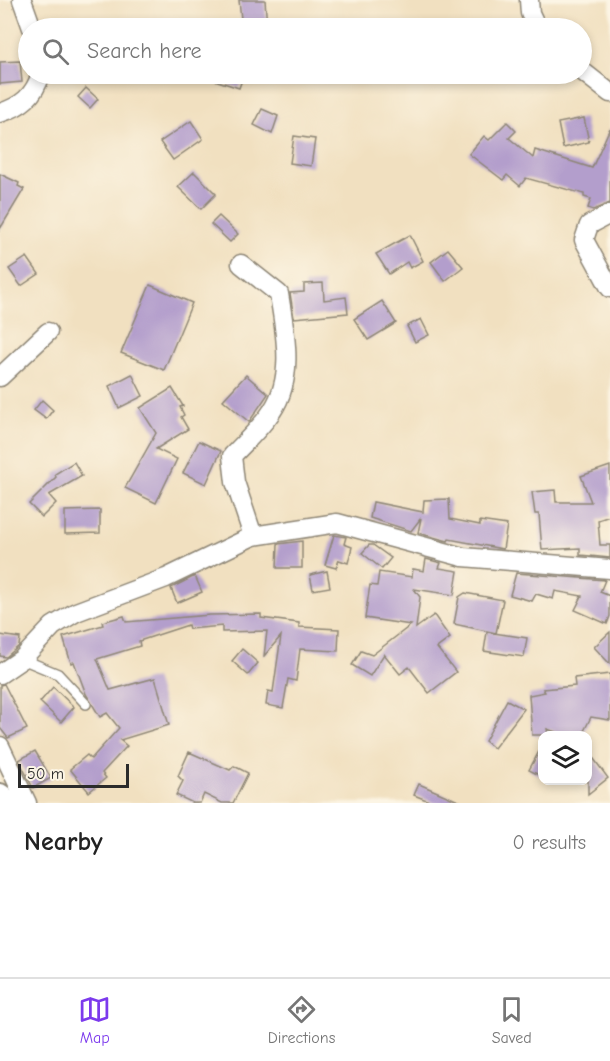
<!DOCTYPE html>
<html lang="en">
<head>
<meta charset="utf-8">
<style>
  :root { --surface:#fff; --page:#f6f6f6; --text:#222; --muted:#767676; --line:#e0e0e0; --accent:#7c3aed }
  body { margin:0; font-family:"Comic Neue",sans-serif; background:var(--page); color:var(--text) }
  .controls { position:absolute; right:18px; bottom:18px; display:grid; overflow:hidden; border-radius:12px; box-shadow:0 3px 9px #0003 }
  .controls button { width:54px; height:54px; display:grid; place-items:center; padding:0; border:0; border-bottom:2px solid var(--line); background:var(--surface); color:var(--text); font:30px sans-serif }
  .scale { position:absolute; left:18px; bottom:15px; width:111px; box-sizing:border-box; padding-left:6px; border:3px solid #2b2b2b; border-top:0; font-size:16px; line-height:21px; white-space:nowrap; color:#2b2b2b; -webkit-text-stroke:4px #fcf5e5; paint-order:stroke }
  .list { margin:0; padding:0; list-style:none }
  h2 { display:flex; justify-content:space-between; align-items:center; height:78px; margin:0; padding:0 24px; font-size:26px }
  h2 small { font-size:20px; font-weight:400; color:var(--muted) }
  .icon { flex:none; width:33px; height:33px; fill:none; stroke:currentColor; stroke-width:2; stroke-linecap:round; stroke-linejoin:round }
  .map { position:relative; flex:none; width:610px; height:803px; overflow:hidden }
  .search { position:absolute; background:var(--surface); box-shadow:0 3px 9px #0003; left:18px; right:18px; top:18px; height:66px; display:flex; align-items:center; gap:15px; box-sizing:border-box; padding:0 21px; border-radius:33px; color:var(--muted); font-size:22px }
  .sheet { height:174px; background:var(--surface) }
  nav { display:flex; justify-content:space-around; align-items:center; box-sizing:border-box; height:84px; border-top:2px solid var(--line); background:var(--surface); font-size:16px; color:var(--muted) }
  nav a { display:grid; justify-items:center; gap:3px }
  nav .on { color:var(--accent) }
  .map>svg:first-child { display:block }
  .building { fill:#b39ecc }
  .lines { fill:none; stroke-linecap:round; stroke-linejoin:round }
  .service-casing { stroke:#8e8676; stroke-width:12 }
  .minor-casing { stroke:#8e8676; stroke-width:21 }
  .tertiary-casing { stroke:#8e8676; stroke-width:26 }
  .service { stroke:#fff; stroke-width:9 }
  .minor { stroke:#fff; stroke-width:18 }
  .tertiary { stroke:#fff; stroke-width:22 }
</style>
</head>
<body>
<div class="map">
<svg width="610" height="803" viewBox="0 0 610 803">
  <rect width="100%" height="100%" fill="#fcf5e5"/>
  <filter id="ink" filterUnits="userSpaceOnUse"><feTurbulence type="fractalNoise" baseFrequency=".0167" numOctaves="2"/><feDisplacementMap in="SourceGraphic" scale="12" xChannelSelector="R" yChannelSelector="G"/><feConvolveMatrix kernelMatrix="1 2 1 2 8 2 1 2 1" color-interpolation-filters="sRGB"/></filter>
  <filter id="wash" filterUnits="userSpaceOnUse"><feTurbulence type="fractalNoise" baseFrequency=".008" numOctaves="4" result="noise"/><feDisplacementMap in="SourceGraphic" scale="24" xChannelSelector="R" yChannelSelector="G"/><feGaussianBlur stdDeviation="1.35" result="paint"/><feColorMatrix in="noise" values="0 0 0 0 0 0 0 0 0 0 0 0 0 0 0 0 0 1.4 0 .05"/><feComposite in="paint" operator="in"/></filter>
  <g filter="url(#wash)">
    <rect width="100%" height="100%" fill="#f1e0c0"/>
    <g id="blocks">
      <!-- building -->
      <g class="building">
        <path d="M239,0H265L267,27L242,28Z"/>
        <path d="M20,61L22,82L0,84V62Z"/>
        <path d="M202,74H244L239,88L202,76Z"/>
        <path d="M86,88L98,99L90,108L78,97Z"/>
        <path d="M262,109L278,116L272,134L254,125Z"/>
        <path d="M584,118L589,142L563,148L558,123Z"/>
        <path d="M191,121L203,139L173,160L160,142Z"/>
        <path d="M507,122L516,131L509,138L533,158L535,150L592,168L610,128V203L593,210L588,208L591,199L584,197V194L526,178L520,186L507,175L503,180L469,154L484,136L489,140Z"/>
        <path d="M294,136L315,139L311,166L290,163Z"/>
        <path d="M194,172L216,194L201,209L178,187Z"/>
        <path d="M0,174L19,183L18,186L24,189L0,229Z"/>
        <path d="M219,216L238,234L230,242L211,224Z"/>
        <path d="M410,235L423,261L410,268L407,262L389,274L376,254Z"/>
        <path d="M448,249L463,267L445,281L431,262Z"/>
        <path d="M27,257L39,274L21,286L9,269Z"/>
        <path d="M323,283L324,300L346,297L348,313L294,318L290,293L304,292V284Z"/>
        <path d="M150,285L192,303L164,370L121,353Z"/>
        <path d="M382,301L396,323L368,340L354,319Z"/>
        <path d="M421,319L429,335L415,342L407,326Z"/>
        <path d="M132,374L143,396L119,408L109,386Z"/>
        <path d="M246,375L268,394L249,422L223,400Z"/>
        <path d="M172,388L183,406L180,407L184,415L181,417L188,429L156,449L177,459L156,503L125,488L156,433L140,408Z"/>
        <path d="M42,400L53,410L46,419L34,410Z"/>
        <path d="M199,441L221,451L206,484L183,473Z"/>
        <path d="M74,462L82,476L49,495L56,503L42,517L29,504L56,477L55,474Z"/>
        <path d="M610,466V516L598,520L600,545H610V558L580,555V548L542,550L539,514H535L532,492L555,490L556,502H591L581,476Z"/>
        <path d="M449,499L450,519L480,525V521L507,525L503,549L449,539L448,541L418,533L421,518L411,531L370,518L373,502L423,512L424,500Z"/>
        <path d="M100,510V533L65,534V511Z"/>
        <path d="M334,535L346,537L344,544L352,547L348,563L339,560L336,568L325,565Z"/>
        <path d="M302,541V568H277L278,544Z"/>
        <path d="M369,545H373L391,558L382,569L362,553Z"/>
        <path d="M426,559L441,563L439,568L458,571L454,595L414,589L420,597L416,628L434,615L450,638L437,648L456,672L429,693L409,667L400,674L384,654L370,676L352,665L361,651L372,655L411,625L365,618L370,585L377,586L379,572L412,577L413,569L424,571Z"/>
        <path d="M327,571L330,587L313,590L310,575Z"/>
        <path d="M516,573L605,580L600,592L610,596V616L607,624L575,610L582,596L555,591L553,599L536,594L532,601L510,595Z"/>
        <path d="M195,576L202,592L177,603L171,588Z"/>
        <path d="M465,593L503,600L496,633L454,624L459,597Z"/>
        <path d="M261,614V618L299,623V627L339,629L338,651L300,649L296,681L288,679L283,708L266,705L268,691L273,692L281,636L264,656L267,631L222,632V626L189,629L188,625L139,641L140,646L97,659L110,690L155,678L169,725L120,740L127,746L102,773L106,778L89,792L70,769L87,755L91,759L119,728L107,713L100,717L86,694L74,662L71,663L63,637L103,625L102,622L124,616L126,622L210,615Z"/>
        <path d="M487,632L527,638L524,657L484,651Z"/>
        <path d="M610,632V664L594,647Z"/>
        <path d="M0,635L20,638L19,646L6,657L0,656Z"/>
        <path d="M242,649L258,663L248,675L232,661Z"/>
        <path d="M610,674V720L591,717L582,735H564L547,729L548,735H532L529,695L545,692L543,689L575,686L574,678Z"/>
        <path d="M4,684L27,729L8,738L0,728V685Z"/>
        <path d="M53,687L74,707L61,722L40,702Z"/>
        <path d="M507,700L524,709L494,748L485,741Z"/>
        <path d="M543,744V777L529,770Z"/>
        <path d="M35,751L51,778L33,788L19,760Z"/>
        <path d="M588,751L608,778L588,794Z"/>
        <path d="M189,752L230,770L234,766L248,773L233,803H222L204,794L200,803H193L176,795L183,781L178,776Z"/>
        <path d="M419,784L463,803H434L414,795Z"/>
      </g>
    </g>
  </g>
  <g filter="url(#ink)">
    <use href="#blocks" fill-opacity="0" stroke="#8e8676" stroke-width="1.5"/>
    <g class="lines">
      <defs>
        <path id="service" d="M22,659L58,674L86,704"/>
        <g id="minor">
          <path d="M22,0L32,28"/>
          <path d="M529,0L530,13L537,28"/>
          <path d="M582,71L610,93"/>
          <path d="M0,113C22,106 34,96 41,74"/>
          <path d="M610,214L589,225L584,240L610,288"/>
          <path d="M241,264L279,294C285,332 295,377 272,411C262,427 245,442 232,456L235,482L253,536"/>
          <path d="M0,377L48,332"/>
          <path d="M0,674L22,659L53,626L76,612L166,578L253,536L337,523L463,557L610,569"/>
          <path d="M0,746L27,803"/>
        </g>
        <path id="tertiary" d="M0,795L10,803"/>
      </defs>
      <!-- service casing -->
      <use href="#service" class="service-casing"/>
      <!-- minor casing -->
      <use href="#minor" class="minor-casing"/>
      <!-- tertiary casing -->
      <use href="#tertiary" class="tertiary-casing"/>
      <!-- service -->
      <use href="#service" class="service"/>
      <!-- minor -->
      <use href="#minor" class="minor"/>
      <!-- tertiary -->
      <use href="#tertiary" class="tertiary"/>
    </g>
  </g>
</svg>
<div class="controls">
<button><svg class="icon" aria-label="layers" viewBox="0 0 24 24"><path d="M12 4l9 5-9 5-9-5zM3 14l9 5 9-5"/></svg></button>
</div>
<div class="scale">50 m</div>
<div class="search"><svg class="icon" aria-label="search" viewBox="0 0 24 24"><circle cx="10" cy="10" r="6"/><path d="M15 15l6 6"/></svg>Search here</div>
</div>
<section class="sheet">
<h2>Nearby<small>0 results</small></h2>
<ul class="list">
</ul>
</section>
<nav>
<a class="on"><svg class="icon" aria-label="map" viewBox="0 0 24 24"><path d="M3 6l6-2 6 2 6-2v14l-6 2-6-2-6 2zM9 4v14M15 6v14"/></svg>Map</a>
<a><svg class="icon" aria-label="directions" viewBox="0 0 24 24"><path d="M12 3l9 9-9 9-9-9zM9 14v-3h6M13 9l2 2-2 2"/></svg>Directions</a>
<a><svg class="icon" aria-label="saved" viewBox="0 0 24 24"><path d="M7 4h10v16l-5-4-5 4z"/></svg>Saved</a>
</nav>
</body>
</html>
